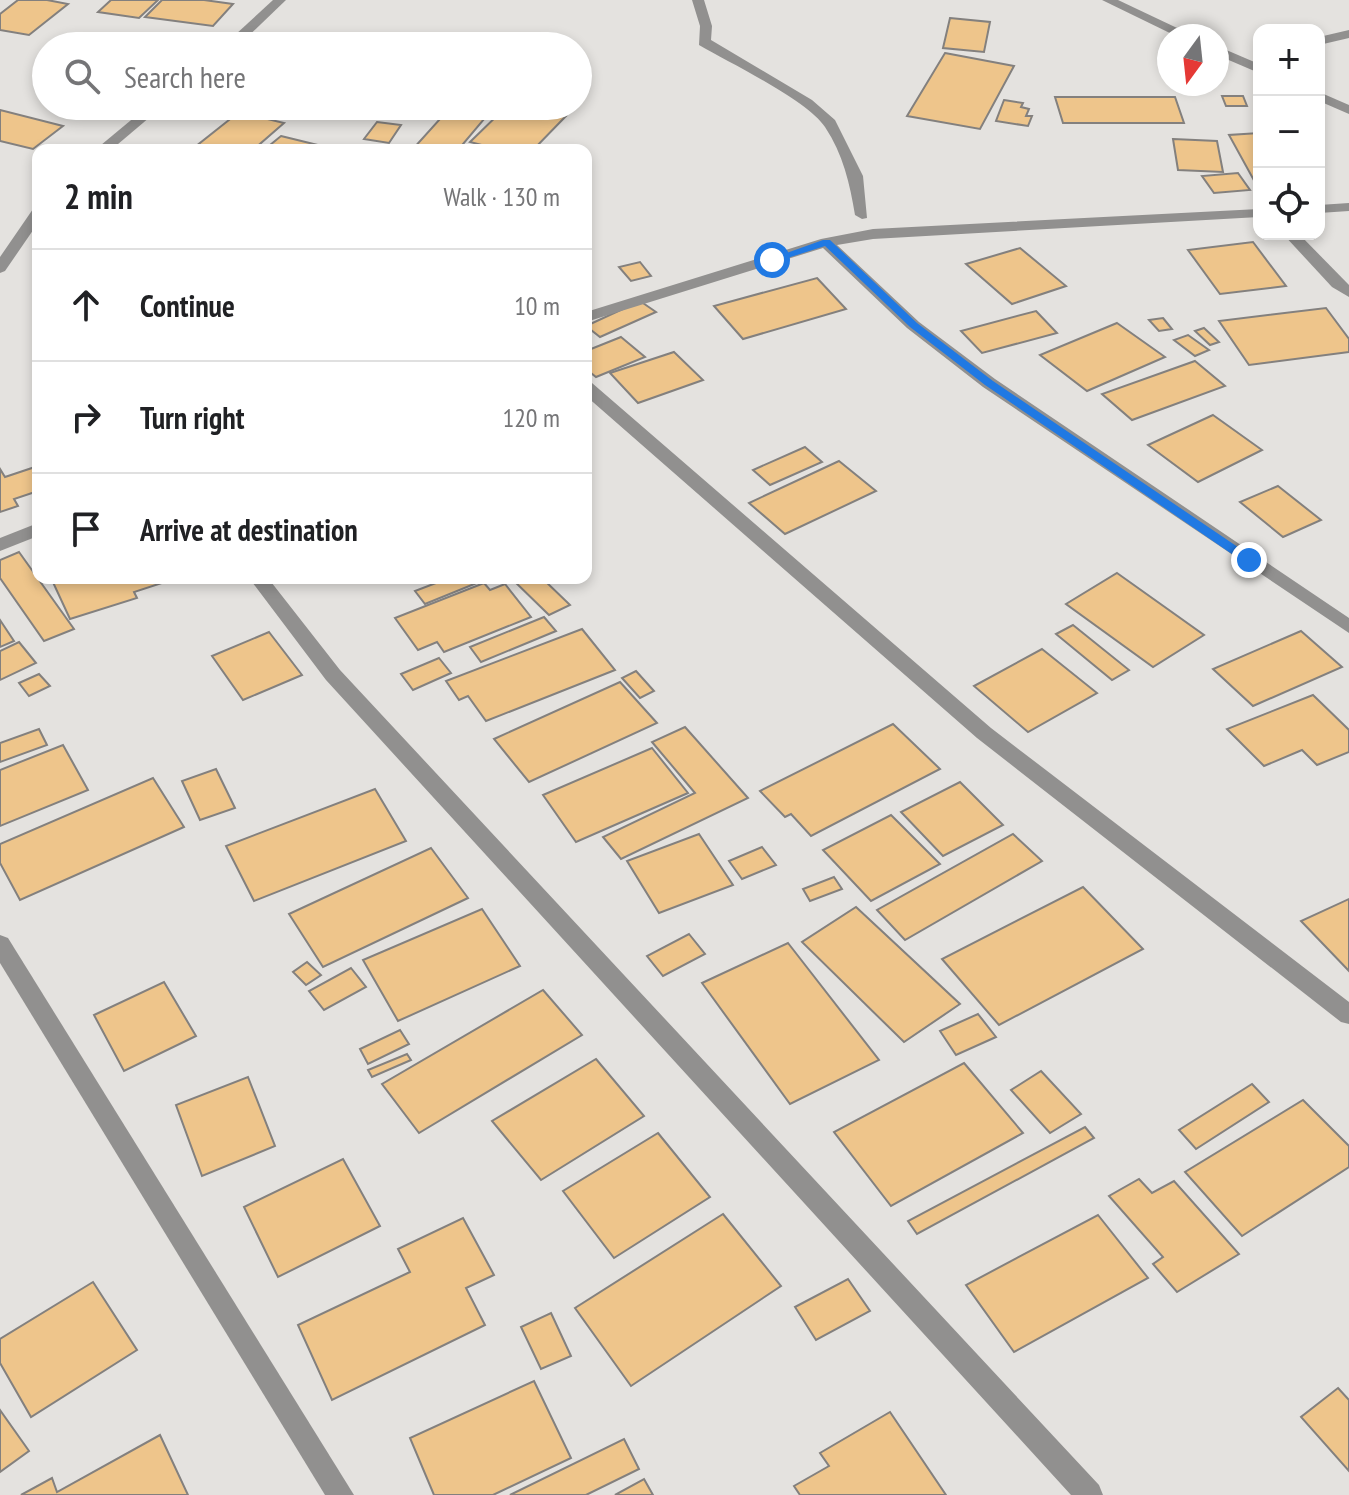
<!DOCTYPE html>
<html lang="en">
<head>
<meta charset="utf-8">
<style>
  :root { --surface:#fff; --page:#f2f2f2; --text:#202124; --muted:#757577; --line:#e0e0e0 }
  body { margin:0; font-family:"PT Sans Narrow",sans-serif; background:var(--page); color:var(--text) }
  .controls { position:absolute; right:24px; top:24px; display:grid; overflow:hidden; border-radius:16px; box-shadow:0 4px 12px #0003 }
  .controls button { width:72px; height:72px; display:grid; place-items:center; padding:0; border:0; border-bottom:2px solid var(--line); background:var(--surface); color:var(--text); font:40px sans-serif }
  .compass { position:absolute; left:1157px; top:24px; width:72px; height:72px; border-radius:50%; background:var(--surface); box-shadow:0 4px 12px #0003; rotate:195deg }
  .stop { position:absolute; width:24px; height:24px; margin:-18px; border:6px solid #2079e3; border-radius:50%; background:#fff }
  .stop.end { background:#2079e3; border-color:#fff; box-shadow:0 2px 8px #0008 }
  .list { margin:0; padding:0; list-style:none }
  h2 { display:flex; justify-content:space-between; align-items:center; height:104px; margin:0; padding:0 32px; font-size:34px }
  h2 small { font-size:26px; font-weight:400; color:var(--muted) }
  .list li { display:grid; grid-template-columns:52px 1fr auto; gap:24px; align-items:center; box-sizing:border-box; height:112px; padding:0 32px; border-top:2px solid var(--line) }
  .list b { display:block; font-size:30px; white-space:nowrap }
  .list em { font-size:26px; font-style:normal; color:var(--muted) }
  .icon { flex:none; width:44px; height:44px; fill:none; stroke:currentColor; stroke-width:2; stroke-linecap:round; stroke-linejoin:round }
  .map { position:relative; flex:none; width:1349px; height:1495px; overflow:hidden }
  .search { position:absolute; background:var(--surface); box-shadow:0 4px 12px #0003; left:32px; top:32px; width:560px; height:88px; display:flex; align-items:center; gap:20px; box-sizing:border-box; padding:0 28px; border-radius:44px; color:var(--muted); font-size:30px }
  .panel { position:absolute; background:var(--surface); box-shadow:0 4px 12px #0003; left:32px; top:144px; width:560px; height:440px; border-radius:16px }
  .map>svg:first-child { display:block }
  .building { fill:#eec58b; stroke:#83807e; stroke-width:2 }
  .lines { fill:none; stroke-linecap:round; stroke-linejoin:round }
  .street { fill:#91908f; fill-rule:evenodd }
  .route { fill:#2079e3 }
</style>
</head>
<body>
<div class="map">
<svg width="1349" height="1495" viewBox="0 0 1349 1495">
  <rect width="100%" height="100%" fill="#e4e2df"/>
  <!-- building -->
  <g class="building">
    <path d="M18,0H47L68,4L29,35L0,30V14Z"/>
    <path d="M111,0H158L139,18L98,12Z"/>
    <path d="M162,0H204L233,4L213,26L145,17Z"/>
    <path d="M950,18L990,22L984,52L943,48Z"/>
    <path d="M447,36L501,38L499,46H444Z"/>
    <path d="M945,53L1014,66L980,129L907,116Z"/>
    <path d="M1222,96H1243L1247,106H1226Z"/>
    <path d="M1055,97H1175L1184,123H1063Z"/>
    <path d="M1004,100L1023,103L1021,107L1029,109L1026,116H1032L1028,126L996,121Z"/>
    <path d="M507,106H522L566,116L533,150H501L470,142Z"/>
    <path d="M0,110L63,126L33,149L0,141Z"/>
    <path d="M448,110L485,118L458,150H412Z"/>
    <path d="M239,112L284,123L253,150L195,147Z"/>
    <path d="M377,122L401,125L389,143L364,139Z"/>
    <path d="M1259,133V184H1256L1229,135Z"/>
    <path d="M281,136L330,148L264,150Z"/>
    <path d="M1173,139L1217,141L1223,172L1178,170Z"/>
    <path d="M1238,173L1250,190L1214,193L1202,176Z"/>
    <path d="M1253,242L1286,286L1220,294L1188,250Z"/>
    <path d="M1020,248L1066,286L1012,304L966,264Z"/>
    <path d="M640,262L651,276L631,281L619,267Z"/>
    <path d="M817,278L846,309L743,339L714,306Z"/>
    <path d="M640,301L656,312L600,337L586,326Z"/>
    <path d="M1326,308L1349,339V352L1249,365L1219,321Z"/>
    <path d="M1036,311L1057,333L982,353L961,331Z"/>
    <path d="M1163,318L1172,329L1159,331L1149,320Z"/>
    <path d="M1117,323L1165,357L1087,391L1040,355Z"/>
    <path d="M1204,328L1219,342L1210,345L1195,331Z"/>
    <path d="M1188,335L1209,350L1195,356L1174,340Z"/>
    <path d="M621,337L645,357L596,377L586,369V351Z"/>
    <path d="M674,352L703,380L638,403L610,373Z"/>
    <path d="M1195,361L1225,386L1132,420L1102,394Z"/>
    <path d="M1213,415L1262,450L1198,482L1148,445Z"/>
    <path d="M805,447L822,462L770,485L753,470Z"/>
    <path d="M839,461L876,491L785,534L749,503Z"/>
    <path d="M38,466V491L14,499L18,506L0,512V469L5,477Z"/>
    <path d="M1278,486L1321,520L1283,537L1240,502Z"/>
    <path d="M19,552L74,629L44,641L0,578V560Z"/>
    <path d="M1117,573L1204,635L1153,667L1066,604Z"/>
    <path d="M51,578H177L134,592L137,598L70,619Z"/>
    <path d="M449,578H489L425,604L415,591Z"/>
    <path d="M511,578H542L570,605L549,615Z"/>
    <path d="M484,583L490,590L505,584L531,617L444,652L437,642L418,650L395,618Z"/>
    <path d="M544,617L556,631L481,662L470,647Z"/>
    <path d="M0,620L14,641L0,647Z"/>
    <path d="M1073,625L1129,670L1112,680L1056,634Z"/>
    <path d="M582,629L615,670L486,721L468,696L459,700L446,681Z"/>
    <path d="M1301,631L1342,667L1253,706L1213,669Z"/>
    <path d="M269,632L302,675L243,700L212,656Z"/>
    <path d="M19,642L36,663L0,680V651Z"/>
    <path d="M1042,649L1097,693L1028,732L974,686Z"/>
    <path d="M439,658L451,673L413,690L401,674Z"/>
    <path d="M636,671L654,691L640,698L622,678Z"/>
    <path d="M39,674L50,686L29,696L19,683Z"/>
    <path d="M620,682L657,723L529,782L494,739Z"/>
    <path d="M1313,695L1349,730V752L1317,765L1302,750L1264,766L1227,729Z"/>
    <path d="M893,724L940,769L811,836L791,814L785,817L760,791Z"/>
    <path d="M685,727L748,798L621,859L603,837L695,793L652,742Z"/>
    <path d="M39,729L47,745L0,762V743Z"/>
    <path d="M63,745L88,790L0,826V770Z"/>
    <path d="M652,748L688,793L576,842L543,795Z"/>
    <path d="M216,769L235,808L200,820L182,781Z"/>
    <path d="M153,778L184,827L20,900L0,863V844Z"/>
    <path d="M960,782L1003,825L943,856L901,812Z"/>
    <path d="M375,789L406,841L254,901L226,846Z"/>
    <path d="M891,815L940,864L871,901L823,850Z"/>
    <path d="M699,834L733,885L659,913L627,861Z"/>
    <path d="M1013,834L1042,861L905,940L877,910Z"/>
    <path d="M762,847L776,865L742,879L729,861Z"/>
    <path d="M431,848L468,898L323,967L289,914Z"/>
    <path d="M834,877L842,889L810,901L803,889Z"/>
    <path d="M1083,887L1143,949L999,1025L942,959Z"/>
    <path d="M1349,899V971L1301,921Z"/>
    <path d="M856,907L960,1004L904,1042L802,942Z"/>
    <path d="M482,909L520,966L398,1021L363,960Z"/>
    <path d="M689,934L705,954L663,976L647,956Z"/>
    <path d="M788,943L879,1060L790,1104L702,983Z"/>
    <path d="M307,962L321,975L306,985L293,972Z"/>
    <path d="M351,968L366,987L324,1010L309,991Z"/>
    <path d="M164,982L196,1036L124,1071L94,1015Z"/>
    <path d="M543,990L582,1035L419,1133L382,1084Z"/>
    <path d="M978,1014L996,1037L956,1055L940,1031Z"/>
    <path d="M400,1030L409,1044L368,1064L360,1049Z"/>
    <path d="M407,1054L411,1060L372,1077L368,1070Z"/>
    <path d="M596,1059L644,1116L541,1180L492,1121Z"/>
    <path d="M964,1063L1023,1133L891,1206L834,1132Z"/>
    <path d="M1041,1071L1081,1114L1050,1133L1011,1090Z"/>
    <path d="M248,1077L275,1146L202,1176L176,1105Z"/>
    <path d="M1252,1084L1269,1102L1196,1149L1179,1130Z"/>
    <path d="M1303,1100L1349,1146V1167L1242,1236L1185,1172Z"/>
    <path d="M1085,1127L1094,1138L917,1234L908,1221Z"/>
    <path d="M658,1133L710,1197L614,1258L563,1191Z"/>
    <path d="M343,1159L380,1226L278,1277L244,1207Z"/>
    <path d="M1139,1179L1152,1193L1174,1181L1239,1254L1177,1292L1153,1264L1163,1257L1109,1196Z"/>
    <path d="M723,1214L781,1286L631,1386L575,1308Z"/>
    <path d="M1098,1215L1148,1278L1014,1352L966,1285Z"/>
    <path d="M463,1218L494,1275L466,1288L485,1325L332,1400L298,1325L410,1272L398,1249Z"/>
    <path d="M848,1279L870,1311L816,1340L795,1307Z"/>
    <path d="M93,1282L137,1350L31,1417L0,1363V1339Z"/>
    <path d="M551,1313L571,1356L541,1369L521,1327Z"/>
    <path d="M534,1381L571,1458L493,1495H434L410,1438Z"/>
    <path d="M1338,1388L1349,1400V1471L1301,1417Z"/>
    <path d="M0,1410L29,1451L0,1472Z"/>
    <path d="M890,1412L946,1495H800L794,1486L829,1466L820,1453Z"/>
    <path d="M160,1435L188,1495H21L52,1478L57,1492Z"/>
    <path d="M624,1439L639,1469L586,1495H510Z"/>
    <path d="M644,1479L653,1495H615Z"/>
  </g>
  <g class="lines">
    <!-- street -->
    <g class="street">
      <path d="M273,0H286L238,46H223Z"/>
      <path d="M692,0H704L712,26L711,40L812,100L835,120L863,176L867,218L862,219L855,215C850,184 843,154 825,127C807,100 730,63 699,45L700,26Z"/>
      <path d="M1102,0H1118L1194,36H1176Z"/>
      <path d="M1349,30V38L1319,45V37Z"/>
      <path d="M1217,46L1259,64V73L1217,55Z"/>
      <path d="M1319,92L1349,105V114L1319,101Z"/>
      <path d="M148,106H163L111,150H95Z"/>
      <path d="M326,106C354,106 493,100 508,111L501,115L333,110Z"/>
      <path d="M1349,203V211L1319,213V205Z"/>
      <path d="M38,208V223L5,271L0,273V257L33,209Z"/>
      <path d="M1259,209V217L873,239L837,245L919,322L995,379L1349,618V633L983,387L907,328L823,248L586,322V312L821,239L873,229Z"/>
      <path d="M1283,234H1299L1349,285V297L1332,287Z"/>
      <path d="M586,382L592,383L991,728L1349,1002V1024L1341,1022L977,738L586,396Z"/>
      <path d="M38,523V536L0,551V538Z"/>
      <path d="M249,578H268L340,670L1099,1485L1103,1495H1071L326,680Z"/>
      <path d="M0,935L8,938L354,1495H325L0,963Z"/>
    </g>
  </g>
  <!-- route -->
  <path class="route" d="M823,240H830L917,323L993,381L1254,558V563H1245L985,385L910,327L825,246L772,263L767,260Z"/>
</svg>
<div class="controls">
<button>+</button>
<button>−</button>
<button><svg class="icon" aria-label="locate" viewBox="0 0 24 24"><circle cx="12" cy="12" r="6"/><path d="M12 2v4M12 18v4M2 12h4M18 12h4"/></svg></button>
</div>
<svg class="compass" viewBox="-18 -18 36 36"><path d="M0-13l5 13h-10z" fill="#e53935"/><path d="M0 13l5-13h-10z" fill="#757577"/></svg>
<div class="stop" style="left:772px;top:260px"></div>
<div class="stop end" style="left:1249px;top:560px"></div>
<div class="search"><svg class="icon" aria-label="search" viewBox="0 0 24 24"><circle cx="10" cy="10" r="6"/><path d="M15 15l6 6"/></svg>Search here</div>
<section class="panel">
<h2>2 min<small>Walk · 130 m</small></h2>
<ul class="list">
<li><svg class="icon" aria-label="ahead" viewBox="0 0 24 24"><path d="M12 20V5M6 11l6-6 6 6"/></svg><div><b>Continue</b></div><em>10 m</em></li>
<li><svg class="icon" aria-label="right" viewBox="0 0 24 24"><path d="M7 20v-9h11M14 6l5 5-5 5"/></svg><div><b>Turn right</b></div><em>120 m</em></li>
<li><svg class="icon" aria-label="arrive" viewBox="0 0 24 24"><path d="M6 21V4h12l-3 4 3 4H6"/></svg><div><b>Arrive at destination</b></div></li>
</ul>
</section>
</div>
</body>
</html>
